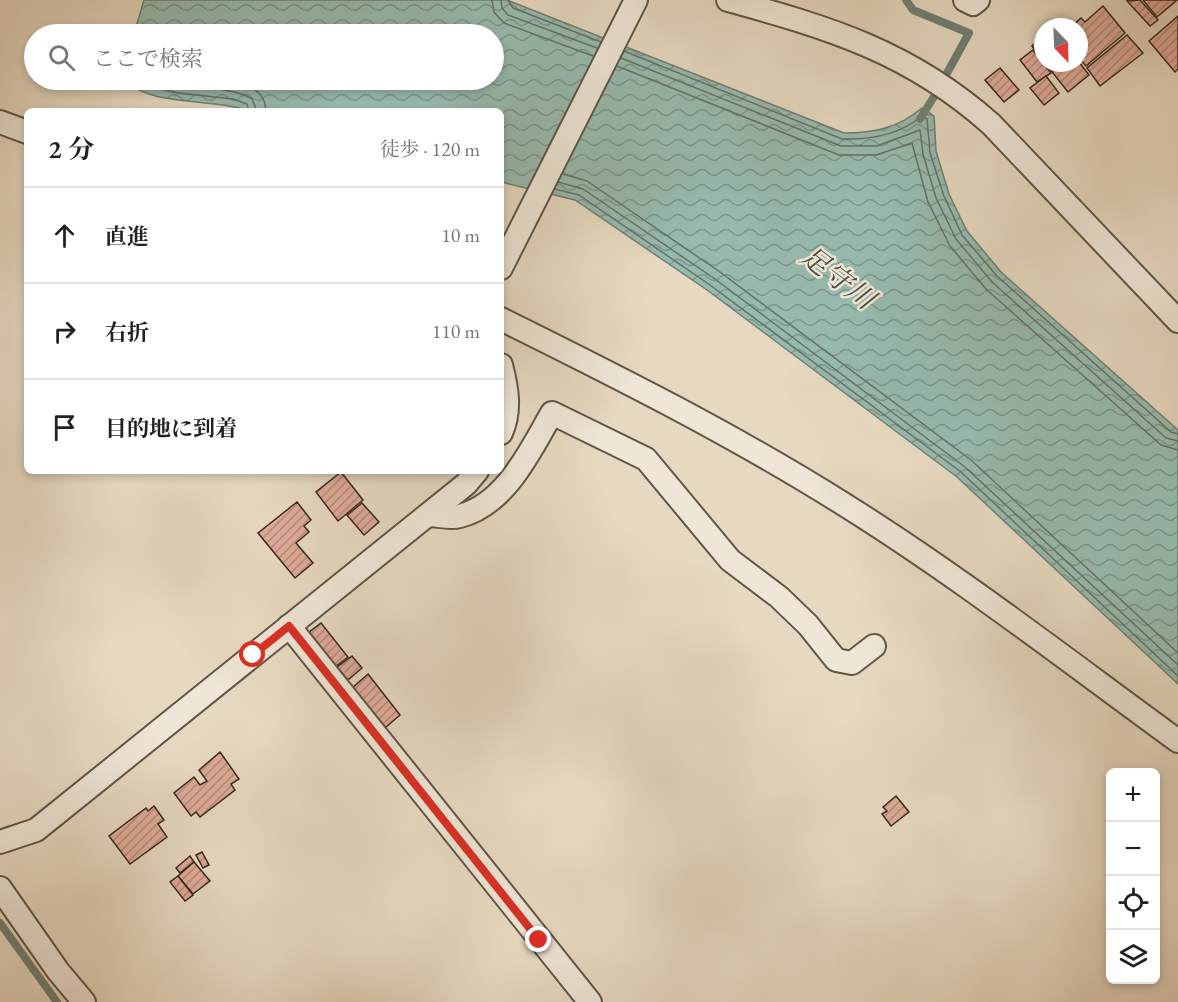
<!DOCTYPE html>
<html lang="ja">
<head>
<meta charset="utf-8">
<style>
  :root { --surface:#fff; --page:#f6f6f6; --text:#202124; --muted:#757577; --line:#e0e0e0 }
  body { margin:0; font-family:"EB Garamond","Noto Serif JP",serif; background:var(--page); color:var(--text) }
  .controls { position:absolute; right:18px; bottom:18px; display:grid; overflow:hidden; border-radius:9px; box-shadow:0 3px 9px #0003 }
  .controls button { width:54px; height:54px; display:grid; place-items:center; padding:0; border:0; border-bottom:2px solid var(--line); background:var(--surface); color:var(--text); font:30px sans-serif }
  .compass { position:absolute; left:1034px; top:18px; width:54px; height:54px; border-radius:50%; background:var(--surface); box-shadow:0 3px 9px #0003; rotate:157deg }
  .stop { position:absolute; width:18px; height:18px; margin:-14px; border:4px solid #d93025; border-radius:50%; background:#fff }
  .stop.end { background:#d93025; border-color:#fff; box-shadow:0 2px 6px #0008 }
  .list { margin:0; padding:0; list-style:none }
  h2 { display:flex; justify-content:space-between; align-items:center; height:78px; margin:0; padding:0 24px; font-size:26px }
  h2 small { font-size:20px; font-weight:400; color:var(--muted) }
  .list li { display:grid; grid-template-columns:39px 1fr auto; gap:18px; align-items:center; box-sizing:border-box; height:96px; padding:0 24px; border-top:2px solid var(--line) }
  .list b { display:block; font-size:22px; white-space:nowrap }
  .list em { font-size:20px; font-style:normal; color:var(--muted) }
  .icon { flex:none; width:33px; height:33px; fill:none; stroke:currentColor; stroke-width:2; stroke-linecap:round; stroke-linejoin:round }
  .map { position:relative; flex:none; width:1178px; height:1002px; overflow:hidden }
  .search { position:absolute; background:var(--surface); box-shadow:0 3px 9px #0003; left:24px; top:24px; width:480px; height:66px; display:flex; align-items:center; gap:15px; box-sizing:border-box; padding:0 21px; border-radius:33px; color:var(--muted); font-size:22px }
  .panel { position:absolute; background:var(--surface); box-shadow:0 3px 9px #0003; left:24px; top:108px; width:480px; height:366px; border-radius:9px }
  .map>svg:first-child { display:block }
  .water { fill:url(#water-waves); stroke:#708074; stroke-width:1.5 }
  .lines { fill:none; stroke-linecap:round; stroke-linejoin:round }
  .shore { stroke:#667266; stroke-width:1.5 }
  .stream { stroke:#708074; stroke-width:8 }
  .building { fill:url(#building-hatch); stroke:#362a1e; stroke-width:1.5 }
  .minor-casing { stroke:#625647; stroke-width:26 }
  .minor { stroke:#efe6d7; stroke-width:22 }
  .route { stroke:#d93025; stroke-width:8 }
  .labels { text-anchor:middle; dominant-baseline:central; stroke-width:5; stroke-linejoin:round; paint-order:stroke }
  .water-label { font-size:28px; font-style:italic; fill:#4e4e42; stroke:#efe6d7 }
</style>
</head>
<body>
<div class="map">
<svg width="1178" height="1002" viewBox="0 0 1178 1002">
  <defs>
    <pattern id="water-waves" width="16" height="10" patternUnits="userSpaceOnUse" patternTransform="scale(1.5)"><rect width="16" height="10" fill="#97baae"/><path d="M0 5q4-4 8 0t8 0" fill="none" stroke="#7c978d"/></pattern>
    <pattern id="building-hatch" width="6" height="6" patternUnits="userSpaceOnUse" patternTransform="scale(1.5)"><rect width="6" height="6" fill="#dfab99"/><path d="M-1 1l2-2M0 6l6-6M5 7l2-2" fill="none" stroke="#b68b7c"/></pattern>
  </defs>
  <rect width="100%" height="100%" fill="#e7d9c1"/>
  <filter id="stains"><feTurbulence type="fractalNoise" baseFrequency=".00333" numOctaves="4"/><feColorMatrix values="0 0 0 0 .2 0 0 0 0 .09 0 0 0 0 .02 0 0 0 .5 -.17"/></filter>
  <radialGradient id="worn" r=".72"><stop offset=".6" stop-color="#630" stop-opacity="0"/><stop offset="1" stop-color="#630" stop-opacity=".3"/></radialGradient>
  <!-- water -->
  <path class="water" d="M144,0H507L844,133C874,133 898,128 922,108L934,116L936,151L949,194L967,231L1001,272L1178,430V684L957,477L707,290L575,200L501,182V111H251C214,98 151,107 124,80H494V34H134Z"/>
  <g class="lines">
    <!-- shore -->
    <g class="shore">
      <path d="M492,0L494,12L504,23L593,56"/>
      <path d="M501,0L502,8L508,15L597,48"/>
      <path d="M508,0L513,8L601,42"/>
      <path d="M624,51L842,139C871,140 899,135 922,116L927,119L930,153L944,196L962,235L997,276L1171,432L1178,434"/>
      <path d="M621,58L841,146H877L920,130L923,154L936,198L956,239L992,282L1166,438L1178,441"/>
      <path d="M617,66L839,155H876L912,143L928,202L950,246L986,289L1161,445L1178,450"/>
      <path d="M133,80L137,84L178,93L233,99L247,104L249,111"/>
      <path d="M152,80C176,85 235,87 252,99L257,111"/>
      <path d="M208,80C230,82 265,81 266,111"/>
      <path d="M563,174L587,181L720,272L971,460L1178,653"/>
      <path d="M558,182L583,189L715,279L965,467L1178,665"/>
      <path d="M555,189L579,195L710,285L961,472L1178,676"/>
    </g>
    <!-- stream -->
    <g class="stream">
      <path d="M906,0L913,10L969,33L946,75"/>
      <path d="M920,119L935,95"/>
      <path d="M0,923L57,1002"/>
    </g>
  </g>
  <!-- building -->
  <g class="building">
    <path d="M1140,0L1158,20L1150,26L1127,1Z"/>
    <path d="M1143,0H1177L1157,17Z"/>
    <path d="M1103,6L1125,33L1086,66L1079,58V27H1071L1081,18L1085,22Z"/>
    <path d="M1178,16V69L1175,72L1149,41Z"/>
    <path d="M1127,35L1143,53L1100,86L1087,68Z"/>
    <path d="M1043,36V60L1032,46Z"/>
    <path d="M1033,50L1051,73L1037,82L1020,60Z"/>
    <path d="M1079,62L1089,75L1068,92L1045,63Z"/>
    <path d="M1000,68L1019,90L1004,102L985,80Z"/>
    <path d="M1046,76L1059,93L1044,105L1030,88Z"/>
    <path d="M341,472L363,500L338,521L316,492Z"/>
    <path d="M297,502L311,520L304,526L309,532L296,543L313,563L295,578L258,533Z"/>
    <path d="M362,503L379,522L364,535L347,515Z"/>
    <path d="M321,623L348,657L335,667L308,633Z"/>
    <path d="M352,656L362,668L348,680L337,667Z"/>
    <path d="M368,674L400,715L379,733L351,689Z"/>
    <path d="M220,752L239,779L231,784L235,790L200,817L196,812L191,816L174,793L194,777L200,785L207,781L199,770Z"/>
    <path d="M896,796L909,812L891,826L882,814L887,811L883,807Z"/>
    <path d="M154,806L164,820L158,824L167,837L130,864L109,836L146,808L148,811Z"/>
    <path d="M202,852L209,865L203,868L196,855Z"/>
    <path d="M190,856L194,862L180,873L176,868Z"/>
    <path d="M194,862L210,881L193,894L178,876Z"/>
    <path d="M178,876L193,895L185,901L170,882Z"/>
  </g>
  <g class="lines">
    <defs>
      <g id="minor">
        <path d="M728,0C830,28 910,52 991,124L1178,321"/>
        <path d="M965,0L973,4L978,0"/>
        <path d="M0,122L27,132"/>
        <path d="M501,268L636,0"/>
        <path d="M501,319C618,377 734,435 845,505C960,577 1068,661 1178,741"/>
        <path d="M501,365C507,388 511,411 501,433"/>
        <path d="M428,515C437,515 451,519 460,516C506,504 530,451 552,413L646,459L730,560L779,597L808,625L836,660L852,663L874,646"/>
        <path d="M289,626L590,1002"/>
        <path d="M0,842L36,830L466,484L477,471"/>
        <path d="M0,888L58,971L84,1002"/>
      </g>
    </defs>
    <!-- minor casing -->
    <use href="#minor" class="minor-casing"/>
    <!-- minor -->
    <use href="#minor" class="minor"/>
  </g>
  <g class="lines">
    <!-- route -->
    <path class="route" d="M253,655L289,626L539,940"/>
  </g>
  <g class="labels">
    <!-- water labels -->
    <g class="water-label">
      <text transform="translate(838 277) rotate(37)">足守川</text>
    </g>
  </g>
  <rect width="100%" height="100%" filter="url(#stains)"/>
  <rect width="100%" height="100%" fill="url(#worn)"/>
</svg>
<div class="controls">
<button>+</button>
<button>−</button>
<button><svg class="icon" aria-label="locate" viewBox="0 0 24 24"><circle cx="12" cy="12" r="6"/><path d="M12 2v4M12 18v4M2 12h4M18 12h4"/></svg></button>
<button><svg class="icon" aria-label="layers" viewBox="0 0 24 24"><path d="M12 4l9 5-9 5-9-5zM3 14l9 5 9-5"/></svg></button>
</div>
<svg class="compass" viewBox="-18 -18 36 36"><path d="M0-13l5 13h-10z" fill="#e53935"/><path d="M0 13l5-13h-10z" fill="#757577"/></svg>
<div class="stop" style="left:253px;top:655px"></div>
<div class="stop end" style="left:539px;top:940px"></div>
<div class="search"><svg class="icon" aria-label="search" viewBox="0 0 24 24"><circle cx="10" cy="10" r="6"/><path d="M15 15l6 6"/></svg>ここで検索</div>
<section class="panel">
<h2>2 分<small>徒歩 · 120 m</small></h2>
<ul class="list">
<li><svg class="icon" aria-label="ahead" viewBox="0 0 24 24"><path d="M12 20V5M6 11l6-6 6 6"/></svg><div><b>直進</b></div><em>10 m</em></li>
<li><svg class="icon" aria-label="right" viewBox="0 0 24 24"><path d="M7 20v-9h11M14 6l5 5-5 5"/></svg><div><b>右折</b></div><em>110 m</em></li>
<li><svg class="icon" aria-label="arrive" viewBox="0 0 24 24"><path d="M6 21V4h12l-3 4 3 4H6"/></svg><div><b>目的地に到着</b></div></li>
</ul>
</section>
</div>
</body>
</html>
